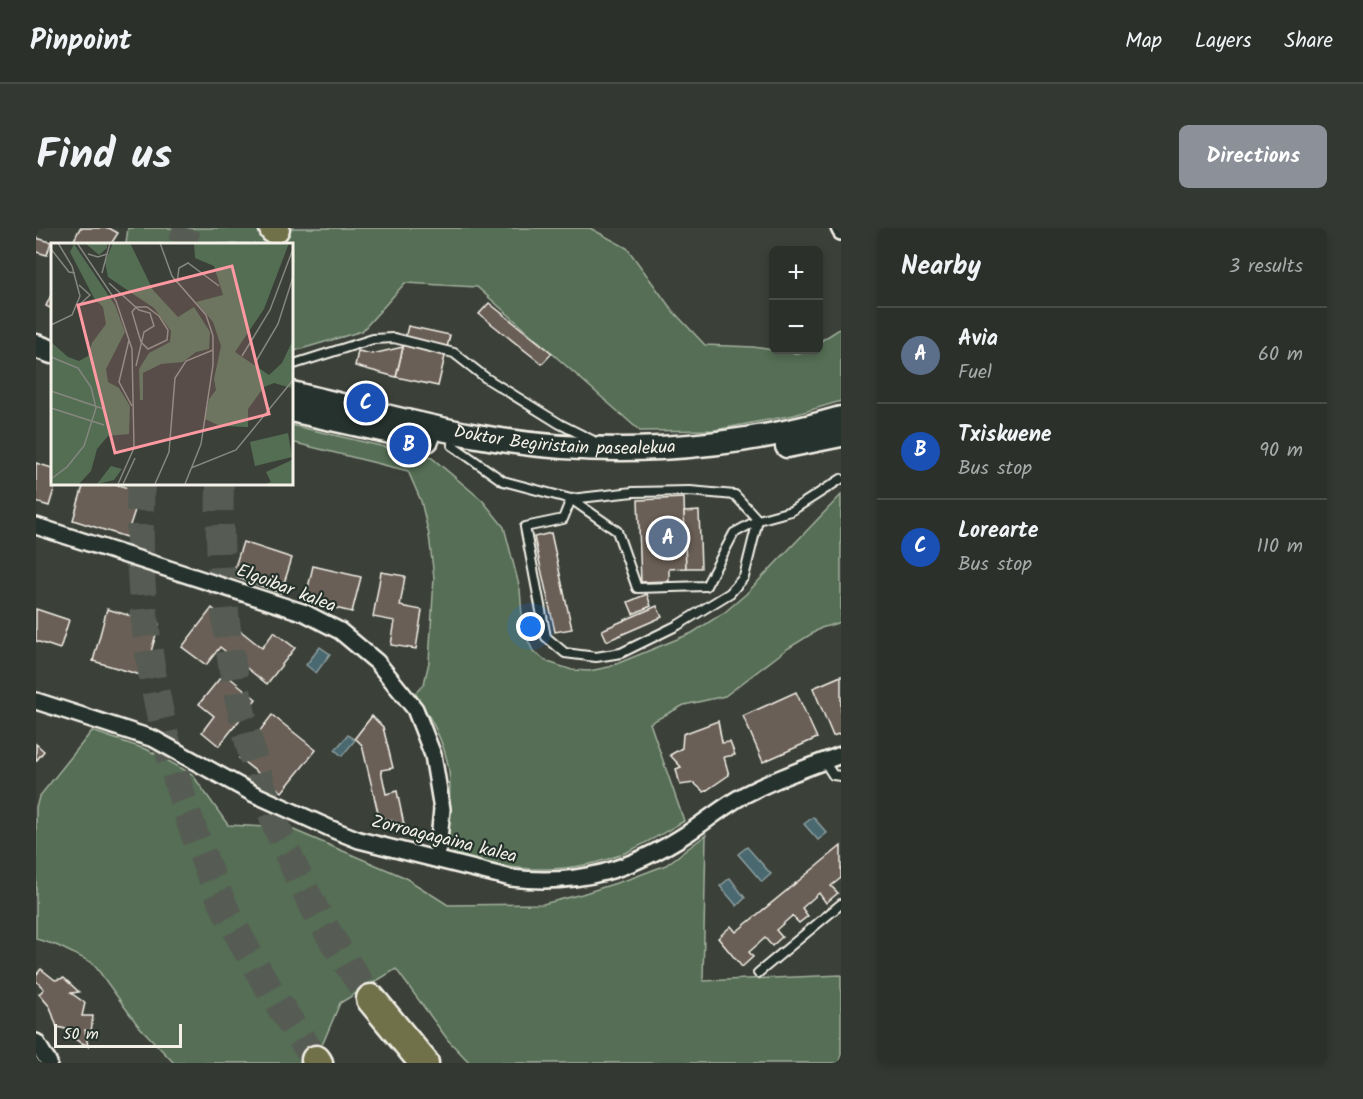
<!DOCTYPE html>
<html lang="en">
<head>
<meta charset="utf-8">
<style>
  :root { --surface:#2c302b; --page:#343833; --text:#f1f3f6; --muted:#a6a9a9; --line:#484b47; --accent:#8c9099 }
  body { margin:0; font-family:Kalam,sans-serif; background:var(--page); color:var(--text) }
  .controls { position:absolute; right:18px; top:18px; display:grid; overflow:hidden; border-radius:9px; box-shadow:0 3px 9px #0003 }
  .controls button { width:54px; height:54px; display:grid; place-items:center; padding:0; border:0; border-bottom:2px solid var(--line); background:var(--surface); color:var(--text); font:30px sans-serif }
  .scale { position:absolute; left:18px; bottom:15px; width:128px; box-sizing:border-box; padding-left:6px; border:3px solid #f4f1e8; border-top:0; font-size:16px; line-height:21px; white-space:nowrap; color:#f4f1e8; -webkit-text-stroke:4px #26332d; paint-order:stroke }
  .you { position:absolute; left:495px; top:399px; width:21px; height:21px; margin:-15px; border:4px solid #fff; border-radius:50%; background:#1a73e8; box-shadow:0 0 0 9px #1a73e833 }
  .badge { display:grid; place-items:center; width:39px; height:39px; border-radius:50%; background:var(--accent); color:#fff; font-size:20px; font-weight:700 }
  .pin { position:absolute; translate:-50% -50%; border:3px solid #fff; box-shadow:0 2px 6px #0006 }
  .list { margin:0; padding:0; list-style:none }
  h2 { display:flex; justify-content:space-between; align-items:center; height:78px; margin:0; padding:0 24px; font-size:26px }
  h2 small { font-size:20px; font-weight:400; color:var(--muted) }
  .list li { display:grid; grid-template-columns:39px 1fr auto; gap:18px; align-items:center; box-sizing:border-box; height:96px; padding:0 24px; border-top:2px solid var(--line) }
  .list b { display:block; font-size:22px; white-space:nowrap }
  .list p { margin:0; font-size:20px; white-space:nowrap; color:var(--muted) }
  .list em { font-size:20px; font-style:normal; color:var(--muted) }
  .map { position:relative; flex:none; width:805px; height:835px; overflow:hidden; border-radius:9px }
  header { display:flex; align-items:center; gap:36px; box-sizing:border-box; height:84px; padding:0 30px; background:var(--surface); border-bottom:2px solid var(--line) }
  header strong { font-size:28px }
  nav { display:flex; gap:33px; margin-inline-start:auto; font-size:21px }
  .intro { display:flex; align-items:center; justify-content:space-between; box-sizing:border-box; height:144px; padding:0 36px }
  h1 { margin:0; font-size:42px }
  .button { padding:15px 27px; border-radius:9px; background:var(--accent); color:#fff; font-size:21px; font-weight:700 }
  main { display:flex; gap:36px; padding:0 36px }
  aside { flex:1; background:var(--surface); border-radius:9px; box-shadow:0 3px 9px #0003 }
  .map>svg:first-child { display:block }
  .green { fill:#546e54; stroke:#a4b09e; stroke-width:1.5 }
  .water { fill:#49676f; stroke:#8d9e9f; stroke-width:1.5 }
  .building { fill:#6b5f56; stroke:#f4f1e8; stroke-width:1.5 }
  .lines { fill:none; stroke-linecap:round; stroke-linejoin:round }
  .highway-tunnel { stroke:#575b53; stroke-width:28; stroke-dasharray:28 14; stroke-linecap:butt }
  .lane-casing { stroke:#f4f1e8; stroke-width:12 }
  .street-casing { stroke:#f4f1e8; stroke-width:20 }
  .secondary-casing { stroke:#f4f1e8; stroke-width:27 }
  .highway-casing { stroke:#f4f1e8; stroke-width:33 }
  .lane { stroke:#26332d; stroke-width:8 }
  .street { stroke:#26332d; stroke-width:15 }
  .secondary { stroke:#26332d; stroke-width:22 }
  .highway { stroke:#70704a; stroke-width:28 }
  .labels { text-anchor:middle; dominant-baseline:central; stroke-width:4.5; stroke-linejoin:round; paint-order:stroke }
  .street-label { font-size:18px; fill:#f4f1e8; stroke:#26332d }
  .inset-road { fill:none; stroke:#85877f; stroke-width:1.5 }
  .view { fill:#ff9aa2; fill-opacity:0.15; stroke:#ff9aa2; stroke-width:3 }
  .inset-edge { fill:none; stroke:#f4f1e8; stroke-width:3 }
</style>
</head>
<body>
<header>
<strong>Pinpoint</strong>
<nav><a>Map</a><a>Layers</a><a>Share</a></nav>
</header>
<div class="intro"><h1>Find us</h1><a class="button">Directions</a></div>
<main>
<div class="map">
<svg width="805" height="835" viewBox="0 0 805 835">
  <rect width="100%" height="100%" fill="#3b4039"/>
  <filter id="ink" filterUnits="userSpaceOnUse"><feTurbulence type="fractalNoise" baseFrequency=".0167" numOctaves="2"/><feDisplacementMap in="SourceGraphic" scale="12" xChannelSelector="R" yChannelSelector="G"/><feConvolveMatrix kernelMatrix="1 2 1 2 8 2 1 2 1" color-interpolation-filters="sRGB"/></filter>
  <g filter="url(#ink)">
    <!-- green -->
    <g class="green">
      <path d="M92,0H554L591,20L636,82L669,117L717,119L764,126L771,122H782L783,114L805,100V173L758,187L679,202L604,203L441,59L369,55L326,103L255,124V16H90Z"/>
      <path d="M255,197L396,230L447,273L468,299L484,361L486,388L491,410L497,423L512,434L536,442L553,443L573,439L656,405L689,384L710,366L805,267V394L785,400L751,421L689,468L648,477L614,495L648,593C629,604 611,615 591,624C536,648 475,644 419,627C406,602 417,570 413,543C409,514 394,489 379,465L388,456L393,434L398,350L393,307L385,273L372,243L255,214Z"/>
      <path d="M56,503L112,522L156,546L192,597L253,600L368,649L412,677L507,676L546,666L596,650L630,637L670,607L667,753L805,747V835H434L412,812L360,741L304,775L287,815L263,835H138L101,796L57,735L20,717L0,711V579L3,569Z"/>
    </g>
    <!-- water -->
    <g class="water">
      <path d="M284,419L294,426L280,445L270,437Z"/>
      <path d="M312,507L319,512L306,528L299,522Z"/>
      <path d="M777,589L791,605L782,612L768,596Z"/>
      <path d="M711,619L735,646L726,654L702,626Z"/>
      <path d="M694,650L709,670L701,678L684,658Z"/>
    </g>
    <!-- building -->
    <g class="building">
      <path d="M44,0H73L82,5L75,16H46L38,12Z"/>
      <path d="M0,10L15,14L11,27L0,24Z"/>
      <path d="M16,65V81L10,78Z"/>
      <path d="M453,75L516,125L506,136L443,86Z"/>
      <path d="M372,98L414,107L402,158L360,149Z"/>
      <path d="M367,119L360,149L319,138L322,123L336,126Z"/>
      <path d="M0,235L16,240V255H20L13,278L0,274Z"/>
      <path d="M48,255H76L105,264L90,309L37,292Z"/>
      <path d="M648,270L650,340L633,341V353L605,354L602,272Z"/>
      <path d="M663,283L665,340H650L648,284Z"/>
      <path d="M515,305L536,401L519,404L498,309Z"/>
      <path d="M207,314L256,330L245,365L196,348Z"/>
      <path d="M277,338L325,349L316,384L269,373Z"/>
      <path d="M345,344L369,348L364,378L386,382L380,421L355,417L359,393L337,389Z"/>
      <path d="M611,366L615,378L597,386L592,374Z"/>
      <path d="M621,378L626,389L571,413L566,402Z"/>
      <path d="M176,380L226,420L238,404L259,420L231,456L184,419L170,437L146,419Z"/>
      <path d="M0,381L33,392L24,421L0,413Z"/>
      <path d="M71,381L123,396L108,448L57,433Z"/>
      <path d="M188,445L220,471L183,518L166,504L178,488L163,476Z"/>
      <path d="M805,448V505L797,508L777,460Z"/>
      <path d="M760,464L781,510L727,534L707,488Z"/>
      <path d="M236,487L280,522L246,564L203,530Z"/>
      <path d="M336,488L347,499L357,540L345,542L350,566L361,563L368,597L343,589L326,517L319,510Z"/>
      <path d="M682,493L686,515L694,514L699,527L688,529L693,547L668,564L658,555L644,557L640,541L645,539L634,527L646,520L647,506Z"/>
      <path d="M0,516L8,523L0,533Z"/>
      <path d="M805,618V650L795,658L802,665L790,675L783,665L766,680L772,688L763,695L756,688L740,702L746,709L736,718L729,710L713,724L717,729L706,739L682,710L695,698L700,704Z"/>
      <path d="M5,741L19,752L28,750L43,764L35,765L49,775L46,788H57L55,804L49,802L52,818L36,810L34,802L21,799L14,779L3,766L8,761L0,753V747Z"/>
    </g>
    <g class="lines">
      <!-- highway-tunnel -->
      <g class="highway-tunnel">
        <path d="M146,16L151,0"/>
        <path d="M105,255C97,398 128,546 187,676C213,731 245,782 280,832"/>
        <path d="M184,255C180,410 210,558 286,694C301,721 318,746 335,771"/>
      </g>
      <defs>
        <g id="lane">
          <path d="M255,137L337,111L358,110L418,125L450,150L524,196L556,212"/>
          <path d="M416,217L467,253L535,271L581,303L601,360L670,358L698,305L722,292L755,283L805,251"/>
          <path d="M654,263L699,267L722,292L708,349L694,365L642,397L585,425L560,429L529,425L510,409L489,299L527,291L535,271L597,264Z"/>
          <path d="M788,533L797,547L805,548"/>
          <path d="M722,745L805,676"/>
        </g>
        <g id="street">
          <path d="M803,0L805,4"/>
          <path d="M0,298L269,385L304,403L341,434L379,481L397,527L406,581L401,631"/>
          <path d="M0,473L118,511L218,566L298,602L323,612L475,650C543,658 595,642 652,605C670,593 688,578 708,567C739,551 772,539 805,527"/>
          <path d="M0,814L13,835"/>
        </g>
        <g id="secondary">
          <path d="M0,118L16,124"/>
          <path id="s1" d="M255,165C317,179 378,197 441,208C561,230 688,224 805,190"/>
          <path d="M255,182L391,212"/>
          <path d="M751,218L805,207"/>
        </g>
        <g id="highway">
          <path d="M238,1L239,0"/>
          <path d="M335,771L388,835"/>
          <path d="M280,832L282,835"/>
        </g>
      </defs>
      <!-- lane casing -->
      <use href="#lane" class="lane-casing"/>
      <!-- street casing -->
      <use href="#street" class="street-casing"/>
      <!-- secondary casing -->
      <use href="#secondary" class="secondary-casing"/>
      <!-- highway casing -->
      <use href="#highway" class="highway-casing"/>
      <!-- lane -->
      <use href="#lane" class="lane"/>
      <!-- street -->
      <use href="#street" class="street"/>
      <!-- secondary -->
      <use href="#secondary" class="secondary"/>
      <!-- highway -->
      <use href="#highway" class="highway"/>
    </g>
  </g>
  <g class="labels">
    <!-- street labels -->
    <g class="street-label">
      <text stroke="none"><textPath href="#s1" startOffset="279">Doktor Begiristain pasealekua</textPath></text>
      <text transform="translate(250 361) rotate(21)">Elgoibar kalea</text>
      <text transform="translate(408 612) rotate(14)">Zorroagagaina kalea</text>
    </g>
  </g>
  <!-- overview -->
  <g transform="translate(15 15)">
    <rect width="242" height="242" fill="#3b4039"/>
    <path d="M34,0H56V5L48,12ZM62,0H79L102,47L127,74L143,64L159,89L158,106L145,109L132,119L110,121L92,130V157H89L88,126L98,110L119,99L120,88L103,65L57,34L54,19ZM143,0H238L213,66L184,109L218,132L231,120L241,99V142L240,145L223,140L213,144L197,166V184L169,183L154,176L158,156L165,147L163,136L170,103L162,79L145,59L172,52L163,23L144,15ZM23,1L64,62L74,89L55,126L57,139L68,145L79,163L78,191L57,193L46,206L40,228L28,241H0V99L17,114L28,118L37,113L41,100L55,81L52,64L43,55L19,9ZM237,190L241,214L204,223L199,199ZM241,217V241H214L220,239L215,229ZM60,223L71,226L63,237L46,241Z" fill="#546e54"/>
    <path class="inset-road" d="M26,0L65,58L81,106L83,205L67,241M109,0L121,33L155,72L162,93V122L150,201L134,241M0,6L18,29L24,30M37,11L47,14L56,11M51,30L59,0M58,40L88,67L99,70L103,83L93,89L85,123M126,40L128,25L137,20L168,43M28,62L39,52L28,42M85,64H96L108,73L117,87L116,97L97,106L90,99L81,69ZM0,82L21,72L29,53L21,23L7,0M78,97L68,139L81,163M191,113L219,67L242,6M0,114L27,125L40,144L45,165L33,203L16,224L0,236M204,120L227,81L242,34M0,148L53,166M0,165L53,182M140,225L185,207L242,137M72,241L84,215M104,241L118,209L124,135L135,118L162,107"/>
    <path class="view" d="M181,23L218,171L64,210L27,62Z"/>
    <rect width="242" height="242" class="inset-edge"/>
  </g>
</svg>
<div class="controls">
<button>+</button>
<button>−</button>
</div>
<div class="scale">50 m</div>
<div class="you"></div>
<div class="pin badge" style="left:632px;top:310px;background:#5c6f8a">A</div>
<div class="pin badge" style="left:373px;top:217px;background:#1a4fb4">B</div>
<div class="pin badge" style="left:330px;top:175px;background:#1a4fb4">C</div>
</div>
<aside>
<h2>Nearby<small>3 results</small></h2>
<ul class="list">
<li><span class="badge" style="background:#5c6f8a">A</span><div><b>Avia</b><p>Fuel</p></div><em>60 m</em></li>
<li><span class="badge" style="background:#1a4fb4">B</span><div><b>Txiskuene</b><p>Bus stop</p></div><em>90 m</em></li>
<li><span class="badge" style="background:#1a4fb4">C</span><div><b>Lorearte</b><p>Bus stop</p></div><em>110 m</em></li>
</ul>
</aside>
</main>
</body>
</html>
